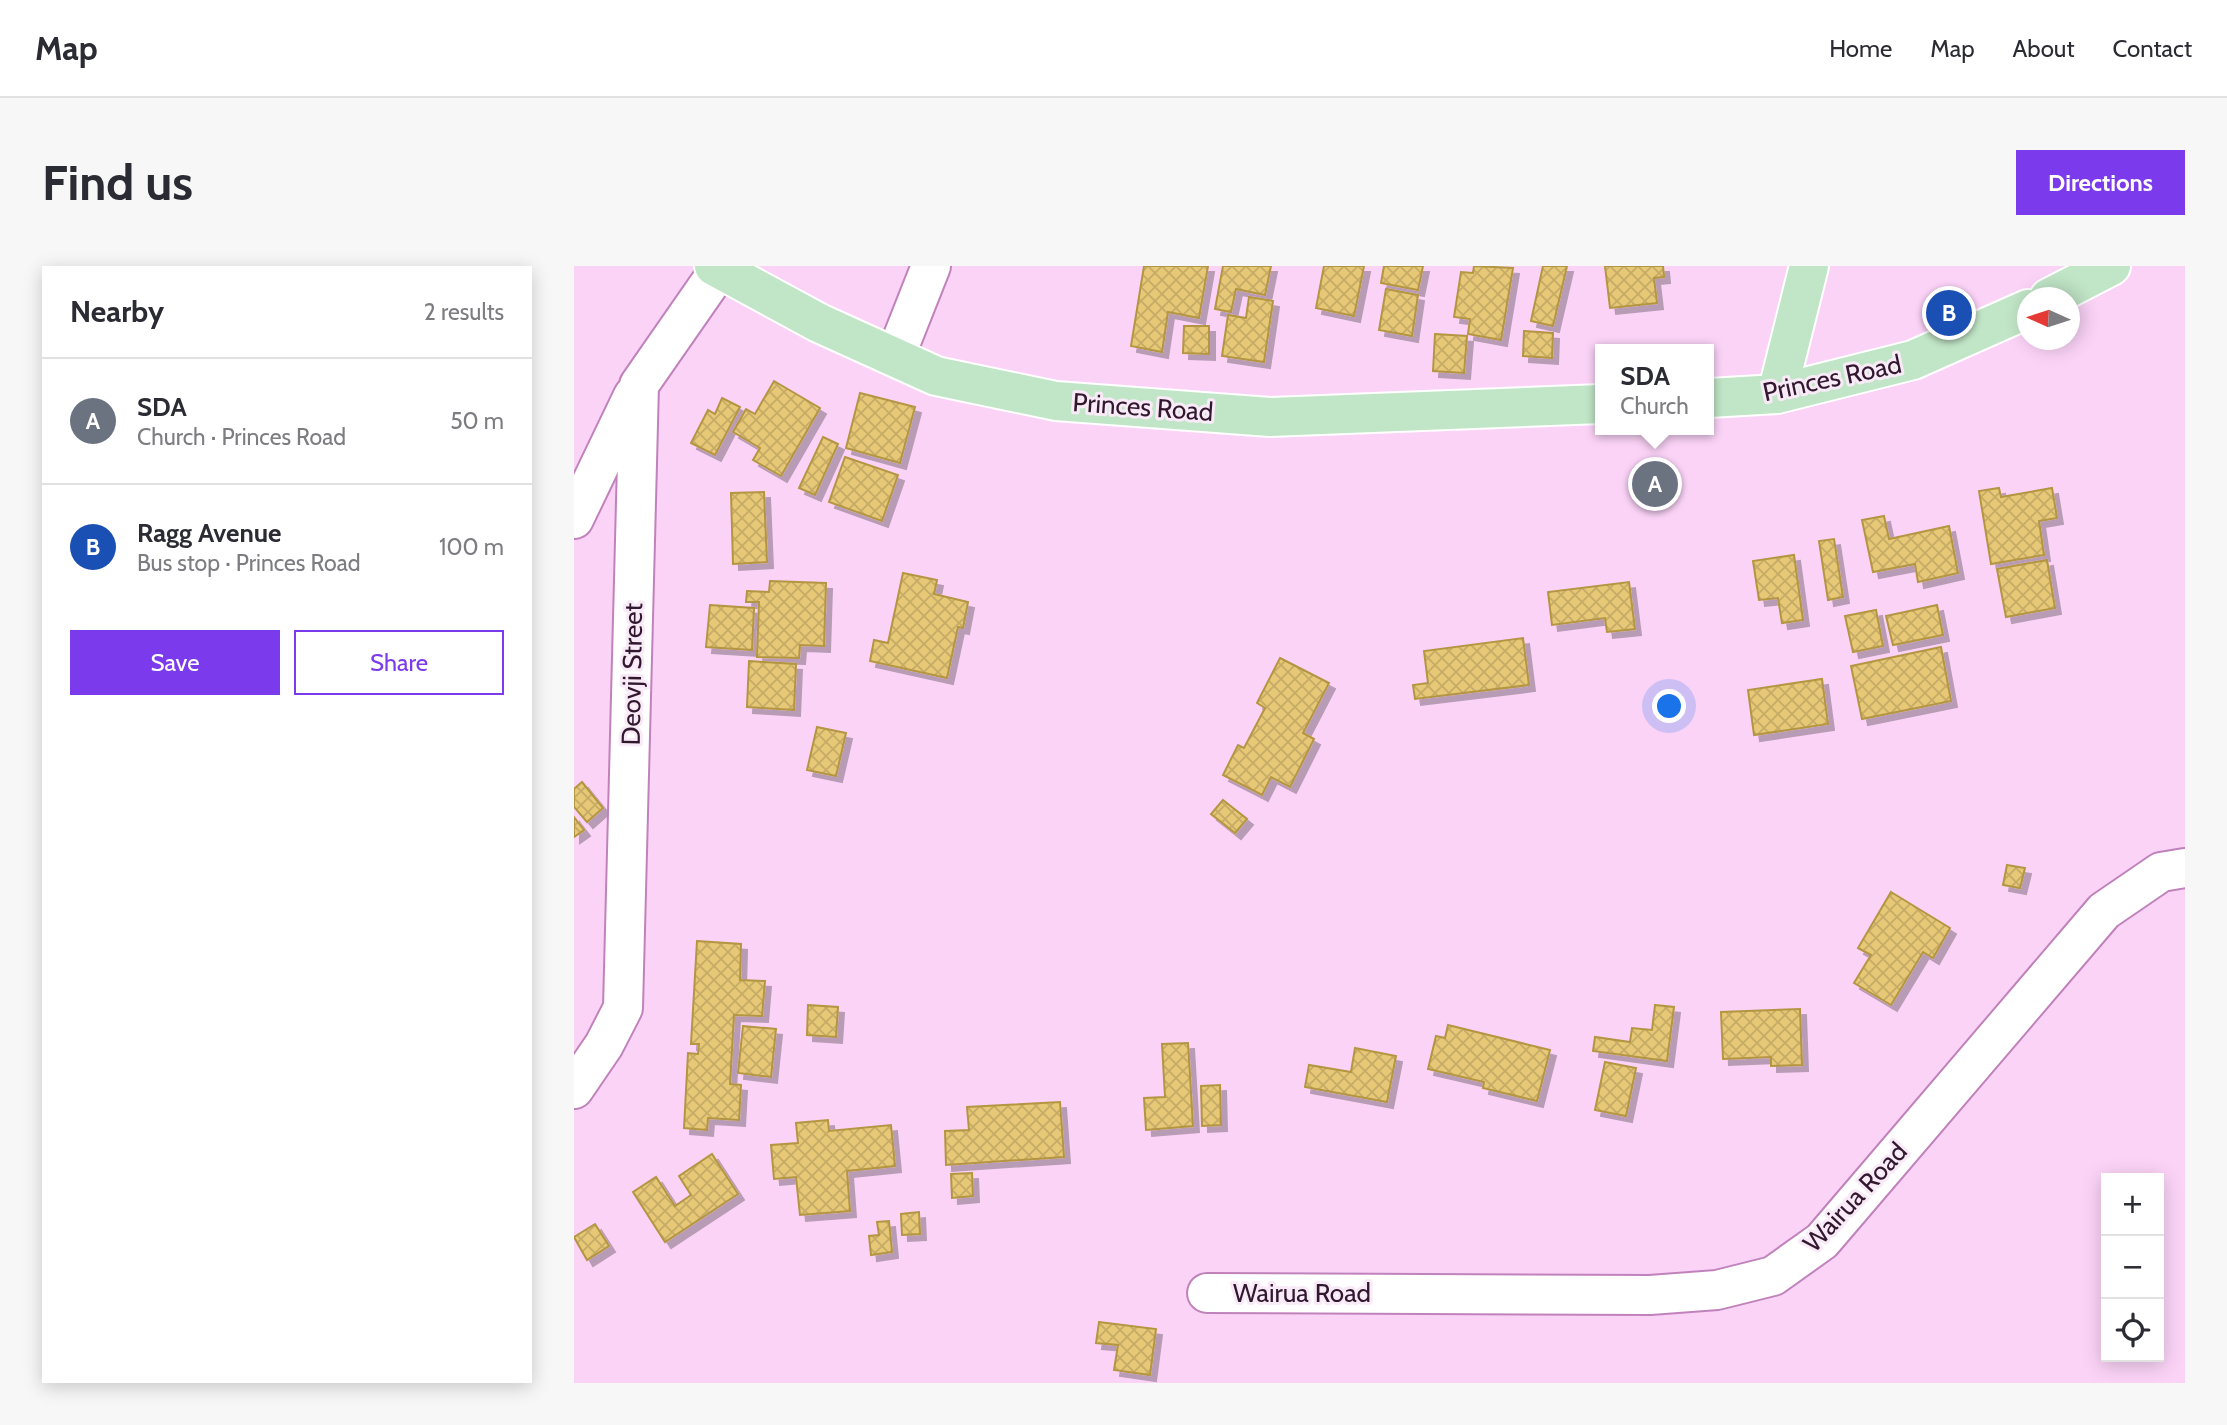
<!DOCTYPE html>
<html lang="en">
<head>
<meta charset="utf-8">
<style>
  :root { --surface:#fff; --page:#f7f7f7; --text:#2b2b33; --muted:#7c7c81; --line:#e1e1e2; --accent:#7c3aed }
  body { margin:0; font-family:Cabin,sans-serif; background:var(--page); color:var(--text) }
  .controls { position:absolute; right:21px; bottom:21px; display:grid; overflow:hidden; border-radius:0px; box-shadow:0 4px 18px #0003 }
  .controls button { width:63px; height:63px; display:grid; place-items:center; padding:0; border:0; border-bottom:2px solid var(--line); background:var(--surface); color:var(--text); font:35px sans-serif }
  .compass { position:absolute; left:1443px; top:21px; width:63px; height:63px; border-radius:50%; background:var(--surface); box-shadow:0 4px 18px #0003; rotate:273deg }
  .you { position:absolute; left:1096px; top:441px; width:24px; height:24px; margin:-18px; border:5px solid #fff; border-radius:50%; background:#1a73e8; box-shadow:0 0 0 10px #1a73e833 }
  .badge { display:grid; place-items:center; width:46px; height:46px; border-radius:50%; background:var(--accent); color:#fff; font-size:23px; font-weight:700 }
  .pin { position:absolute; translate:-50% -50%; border:4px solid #fff; box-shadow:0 2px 7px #0006 }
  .popup { position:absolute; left:1021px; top:78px; width:119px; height:91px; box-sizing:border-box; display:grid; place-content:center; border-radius:0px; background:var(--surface); filter:drop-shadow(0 2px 5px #0005); font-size:23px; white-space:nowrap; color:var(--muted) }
  .popup b { font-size:26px; color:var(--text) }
  .popup::after { content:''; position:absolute; left:50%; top:100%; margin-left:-14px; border:14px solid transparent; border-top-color:var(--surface) }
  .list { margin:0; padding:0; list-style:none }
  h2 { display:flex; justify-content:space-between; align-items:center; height:91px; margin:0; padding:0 28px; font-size:30px }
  h2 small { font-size:23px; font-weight:400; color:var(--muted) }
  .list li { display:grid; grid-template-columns:46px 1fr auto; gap:21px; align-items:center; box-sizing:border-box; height:126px; padding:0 28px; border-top:2px solid var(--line) }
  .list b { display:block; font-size:26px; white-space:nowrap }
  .list p { margin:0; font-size:23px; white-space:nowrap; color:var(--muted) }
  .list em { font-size:23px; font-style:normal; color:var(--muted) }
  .actions { display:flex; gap:14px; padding:21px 28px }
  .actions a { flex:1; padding:16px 0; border:2px solid var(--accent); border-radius:0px; text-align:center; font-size:24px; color:var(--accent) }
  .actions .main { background:var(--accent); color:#fff }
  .icon { flex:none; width:38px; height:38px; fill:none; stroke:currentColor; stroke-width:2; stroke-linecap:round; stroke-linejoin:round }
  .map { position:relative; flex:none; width:1611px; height:1117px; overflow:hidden; border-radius:0px }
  header { display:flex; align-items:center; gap:42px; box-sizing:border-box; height:98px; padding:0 35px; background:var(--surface); border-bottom:2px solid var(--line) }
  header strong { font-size:33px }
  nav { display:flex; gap:38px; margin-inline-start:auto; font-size:24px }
  .intro { display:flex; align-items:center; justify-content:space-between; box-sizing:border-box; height:168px; padding:0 42px }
  h1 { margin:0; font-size:49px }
  .button { padding:18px 32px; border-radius:0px; background:var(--accent); color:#fff; font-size:24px; font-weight:700 }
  main { display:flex; gap:42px; padding:0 42px }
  aside { flex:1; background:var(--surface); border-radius:0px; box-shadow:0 4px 18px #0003 }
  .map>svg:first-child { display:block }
  .building { fill:url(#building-cross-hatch); stroke:#b49643; stroke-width:2; filter:url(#shadow) }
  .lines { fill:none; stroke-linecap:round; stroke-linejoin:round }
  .minor-casing { stroke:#c082bb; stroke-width:42 }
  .major-casing { stroke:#fff; stroke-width:42 }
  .minor { stroke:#fff; stroke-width:38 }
  .major { stroke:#c1e5c7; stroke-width:38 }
  .labels { text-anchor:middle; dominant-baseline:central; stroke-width:6; stroke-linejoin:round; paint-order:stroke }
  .street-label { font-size:26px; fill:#31182f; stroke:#f8eaf6 }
</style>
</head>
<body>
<header>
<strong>Map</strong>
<nav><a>Home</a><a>Map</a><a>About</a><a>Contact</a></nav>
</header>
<div class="intro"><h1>Find us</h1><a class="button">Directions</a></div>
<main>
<aside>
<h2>Nearby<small>2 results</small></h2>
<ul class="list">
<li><span class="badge" style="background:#6b7280">A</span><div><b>SDA</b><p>Church · Princes Road</p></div><em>50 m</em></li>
<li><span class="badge" style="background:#1a4fb4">B</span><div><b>Ragg Avenue</b><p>Bus stop · Princes Road</p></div><em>100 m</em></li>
</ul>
<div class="actions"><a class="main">Save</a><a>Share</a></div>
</aside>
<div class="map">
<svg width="1611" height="1117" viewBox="0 0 1611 1117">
  <defs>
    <pattern id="building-cross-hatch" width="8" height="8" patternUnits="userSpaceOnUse" patternTransform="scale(1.75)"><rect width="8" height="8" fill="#e6c876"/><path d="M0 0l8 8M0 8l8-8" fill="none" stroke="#c6ab66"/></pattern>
    <filter id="shadow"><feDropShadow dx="6" dy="6" stdDeviation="0" flood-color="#0004"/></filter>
  </defs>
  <rect width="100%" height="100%" fill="#fbd3f7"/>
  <!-- building -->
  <g class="building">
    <path d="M570,0H634L625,52L594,46L588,86L557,80Z"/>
    <path d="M649,0H697L691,29L662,23L657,46L641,43Z"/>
    <path d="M750,0H790L780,50L742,42Z"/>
    <path d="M810,0H849L844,24L807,17Z"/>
    <path d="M900,0L939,2L927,74L894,68L896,53L880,51L887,6L899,7Z"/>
    <path d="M969,0H993L979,60L957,55Z"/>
    <path d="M1031,0H1089L1090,11L1080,12L1083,37L1036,42Z"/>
    <path d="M812,23L844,29L838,70L805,64Z"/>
    <path d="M675,31L699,35L690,96L648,90L654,49L672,52Z"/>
    <path d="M610,60H635V88L609,87Z"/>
    <path d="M950,65L979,67L978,92L949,90Z"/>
    <path d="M861,68L893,70L890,107L859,105Z"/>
    <path d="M200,115L246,142L207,210L179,194L186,182L159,166L172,143L181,148Z"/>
    <path d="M286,127L341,141L326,197L272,182Z"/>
    <path d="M148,132L166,141L141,189L117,177L134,144L141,148Z"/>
    <path d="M249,171L264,178L241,229L225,222Z"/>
    <path d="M271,191L324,209L308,255L255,236Z"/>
    <path d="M1425,222L1427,231L1478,222L1483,252L1465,255L1470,289L1417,298L1405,225Z"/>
    <path d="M190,226L193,296L159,298L157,227Z"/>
    <path d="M1310,250L1315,273L1375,260L1384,307L1344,316L1341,298L1299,306L1288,254Z"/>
    <path d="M1260,273L1269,331L1254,334L1245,275Z"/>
    <path d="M1220,289L1229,354L1208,357L1204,332L1185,334L1179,295Z"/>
    <path d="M1473,294L1481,342L1432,351L1423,303Z"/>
    <path d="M329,307L363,314L360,328L394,336L389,362L384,361L373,412L296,395L300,374L314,377Z"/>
    <path d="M196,315L252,317L250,380L226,379L225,392L183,391L185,336H172L173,325L195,326Z"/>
    <path d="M1055,316L1061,363L1033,366L1031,352L978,359L974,326Z"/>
    <path d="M136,339L180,342L178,384L132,381Z"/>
    <path d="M1363,339L1369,369L1319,379L1312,350Z"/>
    <path d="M1302,344L1309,380L1279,386L1271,350Z"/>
    <path d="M949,372L955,419L841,433L839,419L854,417L850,385Z"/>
    <path d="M1367,381L1377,435L1288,453L1277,400Z"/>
    <path d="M706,392L755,417L729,467L740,473L716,521L697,511L688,529L649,509L664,479L670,482L691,442L683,437Z"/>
    <path d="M175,395L222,398L220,444L173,441Z"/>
    <path d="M1248,413L1254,458L1180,469L1174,424Z"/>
    <path d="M243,461L272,467L262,510L233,504Z"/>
    <path d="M8,516L29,542L13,556L0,541V523Z"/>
    <path d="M649,534L673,553L661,567L637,548Z"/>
    <path d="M0,551L10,564L0,571Z"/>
    <path d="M1433,599L1451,602L1446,622L1429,619Z"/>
    <path d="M1317,626L1376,662L1359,692L1349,686L1317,739L1280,717L1297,689L1284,682Z"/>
    <path d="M123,675L167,678L166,714L191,715L188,750L160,749L156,818L167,819L165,854L134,852L133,864L110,862L114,787L124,788L125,778H117Z"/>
    <path d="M234,739L264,741L262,771L233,769Z"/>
    <path d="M1081,739L1100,741L1093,795L1019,785L1021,771L1056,776L1058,762L1078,764Z"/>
    <path d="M1226,743L1228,799L1197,800V791L1149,793L1147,746Z"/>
    <path d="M874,759L976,784L963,835L909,822L910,816L854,803L862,770L871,772Z"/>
    <path d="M169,760L202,763L197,811L164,807Z"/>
    <path d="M614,777L619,860L572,864L570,832L591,831L588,778Z"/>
    <path d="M781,782L822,790L813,836L731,821L735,799L777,806Z"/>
    <path d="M1031,796L1062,802L1052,850L1021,844Z"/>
    <path d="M646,819L647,859L628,860L627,820Z"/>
    <path d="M486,836L490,891L372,899L371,865L395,864L393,841Z"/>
    <path d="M254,854L255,865L317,859L321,900L273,905L276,945L226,949L222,911L200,913L197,879L224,877L222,857Z"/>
    <path d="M138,888L164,928L91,976L59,926L82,911L101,940L117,929L105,910Z"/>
    <path d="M398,907L399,930L378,932L377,908Z"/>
    <path d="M345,946L346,968L328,969L327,948Z"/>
    <path d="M315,955L318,986L297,989L295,970L305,969L303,956Z"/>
    <path d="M21,958L35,980L13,994L0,971Z"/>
    <path d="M525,1056L582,1063L576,1109L540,1104L544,1079L522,1077Z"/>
  </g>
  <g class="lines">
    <defs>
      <g id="minor">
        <path d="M321,91L357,0"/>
        <path d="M0,253L59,130"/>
        <path d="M0,823L30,779L49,742L65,119L145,4"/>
        <path d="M633,1027L1076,1029L1143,1024L1199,1010L1248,975L1530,645L1587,606L1611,602"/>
      </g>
      <g id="major">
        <path d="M140,0L245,57L362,110L482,135L696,151L1027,138"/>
        <path d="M1475,32L1537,0"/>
        <path d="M1203,128L1235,0"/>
        <path d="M1135,132L1203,128L1339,94L1454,43"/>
      </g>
    </defs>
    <!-- minor casing -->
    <use href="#minor" class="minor-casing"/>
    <!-- major casing -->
    <use href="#major" class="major-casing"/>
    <!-- minor -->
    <use href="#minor" class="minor"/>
    <!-- major -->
    <use href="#major" class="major"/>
  </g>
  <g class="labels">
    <!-- street labels -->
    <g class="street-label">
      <text transform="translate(1258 112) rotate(-12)">Princes Road</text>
      <text transform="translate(569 141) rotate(4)">Princes Road</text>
      <text transform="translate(58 408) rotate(-89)">Deovji Street</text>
      <text transform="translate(1281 931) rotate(-47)">Wairua Road</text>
      <text x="728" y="1027">Wairua Road</text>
    </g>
  </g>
</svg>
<div class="controls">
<button>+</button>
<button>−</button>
<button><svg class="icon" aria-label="locate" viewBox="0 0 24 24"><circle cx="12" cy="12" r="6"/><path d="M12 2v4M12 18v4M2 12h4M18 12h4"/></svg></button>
</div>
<svg class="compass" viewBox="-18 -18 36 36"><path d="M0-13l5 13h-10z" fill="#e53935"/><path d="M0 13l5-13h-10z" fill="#7c7c81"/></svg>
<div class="you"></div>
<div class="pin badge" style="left:1081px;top:218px;background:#6b7280">A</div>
<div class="popup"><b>SDA</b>Church</div>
<div class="pin badge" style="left:1375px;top:47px;background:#1a4fb4">B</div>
</div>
</main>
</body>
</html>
